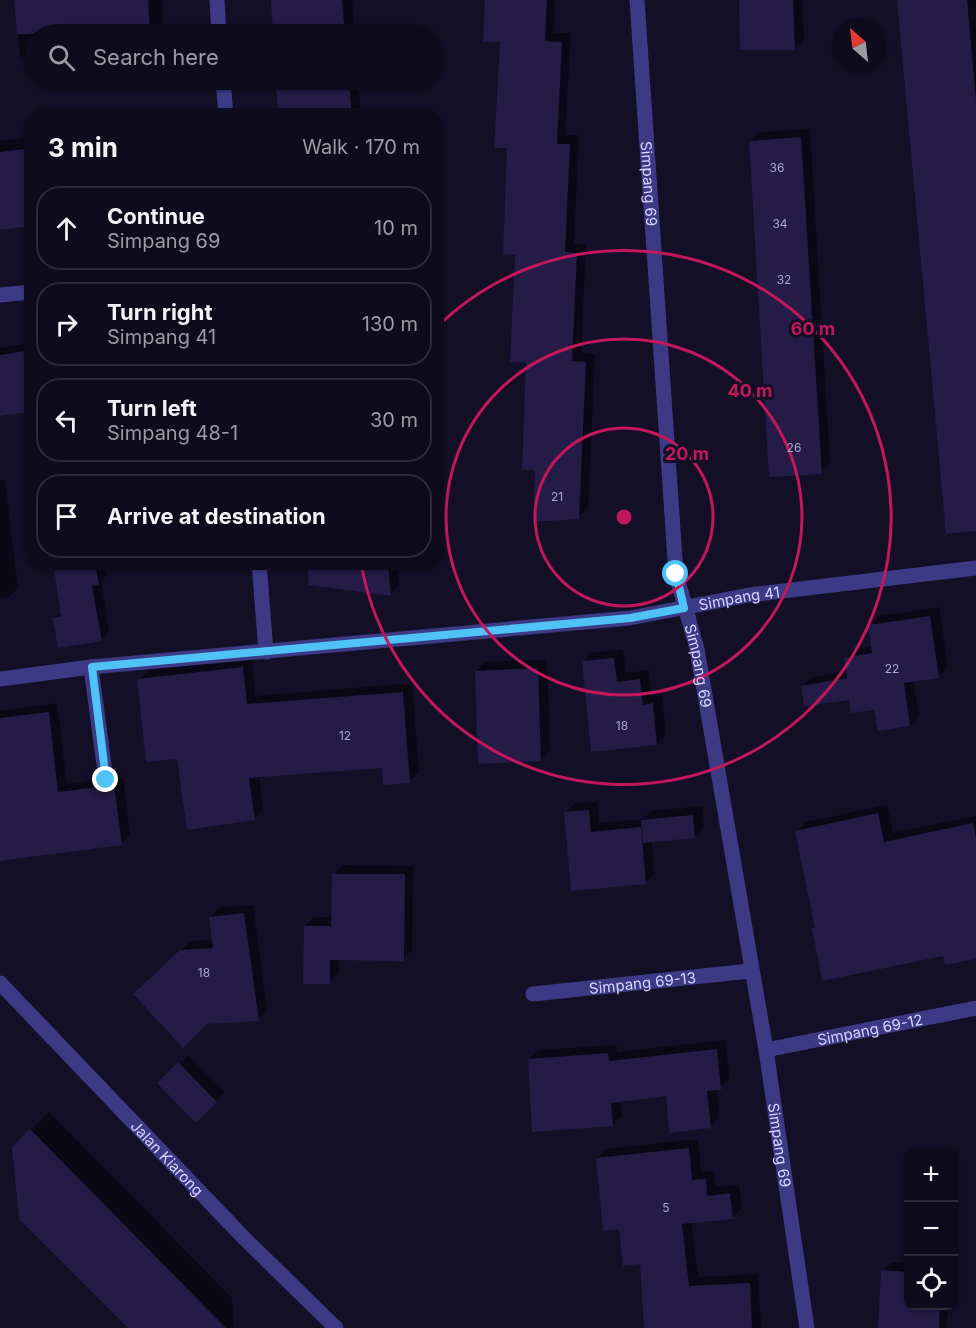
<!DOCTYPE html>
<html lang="en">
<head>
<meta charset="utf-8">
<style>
  :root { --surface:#0e0b1c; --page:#1c1929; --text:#f1f3f6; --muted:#9b9ba3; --line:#2e2b3b }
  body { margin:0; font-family:Inter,sans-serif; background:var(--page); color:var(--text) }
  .controls { position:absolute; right:18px; bottom:18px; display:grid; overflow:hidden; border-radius:12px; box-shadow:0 2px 4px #0004 }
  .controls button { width:54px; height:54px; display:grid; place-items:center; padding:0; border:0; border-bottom:2px solid var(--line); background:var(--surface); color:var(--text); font:30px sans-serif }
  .compass { position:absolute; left:832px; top:18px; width:54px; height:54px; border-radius:50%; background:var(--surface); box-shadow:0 2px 4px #0004; rotate:332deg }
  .stop { position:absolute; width:18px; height:18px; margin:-14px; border:4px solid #4fc3f7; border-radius:50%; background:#fff }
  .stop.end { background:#4fc3f7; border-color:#fff; box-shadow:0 2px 6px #0008 }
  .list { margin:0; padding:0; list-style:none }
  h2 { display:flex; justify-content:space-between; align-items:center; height:78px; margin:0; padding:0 24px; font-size:26px }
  h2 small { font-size:20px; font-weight:400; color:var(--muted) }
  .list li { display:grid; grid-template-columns:39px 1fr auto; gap:18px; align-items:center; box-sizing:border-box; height:84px; margin:0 12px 12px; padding:0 12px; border:2px solid var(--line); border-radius:24px }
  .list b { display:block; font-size:22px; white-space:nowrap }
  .list p { margin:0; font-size:20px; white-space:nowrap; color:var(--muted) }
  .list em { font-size:20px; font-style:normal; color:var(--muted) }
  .icon { flex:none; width:33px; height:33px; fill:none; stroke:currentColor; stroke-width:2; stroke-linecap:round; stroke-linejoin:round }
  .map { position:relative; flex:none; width:976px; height:1328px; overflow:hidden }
  .search { position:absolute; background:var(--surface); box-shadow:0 2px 4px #0004; left:24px; top:24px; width:420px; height:66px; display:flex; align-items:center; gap:15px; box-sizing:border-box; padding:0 21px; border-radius:33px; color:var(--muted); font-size:22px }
  .panel { position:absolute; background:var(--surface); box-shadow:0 2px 4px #0004; left:24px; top:108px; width:420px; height:462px; border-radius:24px }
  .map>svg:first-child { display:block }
  .shadow { fill:#0007 }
  .building { fill:#241b47 }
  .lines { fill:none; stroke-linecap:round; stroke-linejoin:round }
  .lane { stroke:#3d3a85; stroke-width:15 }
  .street { stroke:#3d3a85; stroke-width:15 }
  .route { stroke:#4fc3f7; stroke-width:8 }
  .ring { fill:none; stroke:#c2185b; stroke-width:3 }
  .labels { text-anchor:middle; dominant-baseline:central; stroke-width:6; stroke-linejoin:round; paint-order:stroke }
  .number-label { font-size:12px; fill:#aca6d1 }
  .street-label { font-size:15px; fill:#d9d4ff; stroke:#130f26 }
  .centre { fill:#c2185b; stroke:#130f26; stroke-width:3 }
  .ring-label { font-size:18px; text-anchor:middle; font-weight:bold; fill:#c2185b; stroke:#130f26; stroke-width:6; stroke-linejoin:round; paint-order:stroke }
</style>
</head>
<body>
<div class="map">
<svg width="976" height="1328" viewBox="0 0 976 1328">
  <rect width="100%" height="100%" fill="#130f26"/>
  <!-- shadow -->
  <g class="shadow">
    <path d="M16,0H162L164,33L34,34V56L20,57Z"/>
    <path d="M272,0H352L355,34H274Z"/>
    <path d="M487,0H555L554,33H571L565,135H579L574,244H586L581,353L595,354L588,508L578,517L537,469L516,253L501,41Z"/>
    <path d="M740,0H802L804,40L795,49Z"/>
    <path d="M898,0H976V529Z"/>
    <path d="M277,80H358L361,116H280Z"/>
    <path d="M810,129L830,463L821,472L750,141L760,132Z"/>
    <path d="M32,137V225L0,229V141Z"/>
    <path d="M32,343V410L0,415V348Z"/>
    <path d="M0,480H5L18,588L9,597L0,598Z"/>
    <path d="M54,562H105L107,575L101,581L109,631L101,640L54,618L62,611Z"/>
    <path d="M309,562H397L399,585L390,594Z"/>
    <path d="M939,607L948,667L938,676L913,680L919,716L910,725L850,698L802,687L812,677L848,671L846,658L855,649L873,646L870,625L879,616Z"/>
    <path d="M623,649L626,673L649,670L651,696L662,695L666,735L657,744L583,662L592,653Z"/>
    <path d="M252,659L255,696L412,683L419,772L409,781L383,766L259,776L263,810L254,819L178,757L139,680L148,670Z"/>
    <path d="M547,660L550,750L541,760L476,672L485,662Z"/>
    <path d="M57,703L67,784L109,778L117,781L123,777L130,834L121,843L0,859V711Z"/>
    <path d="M597,802L599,823L643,819L651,811L702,806L704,827L694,837L652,841L654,874L645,883L566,813L575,803Z"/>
    <path d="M887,805L893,833L976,816V957L944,955L814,929L816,926L797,832L806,822Z"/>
    <path d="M343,865L413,866L412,950L403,959H339V973L329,982L305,926L314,917H333L334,874Z"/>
    <path d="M253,905L267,1010L258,1019L144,985L191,941L213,940L210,918L219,908Z"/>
    <path d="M725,1040L730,1079L717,1089L719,1117L710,1126L667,1095L620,1100L622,1116L612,1125L529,1059L539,1050L617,1045V1052Z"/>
    <path d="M188,1055L225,1092L196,1121L159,1083Z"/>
    <path d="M49,1112L232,1298L234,1328H130L13,1148Z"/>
    <path d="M698,1139L701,1172L714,1171L716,1187L739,1185L742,1208L732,1218L691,1222L698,1277L758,1274L761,1328H645L642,1263L621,1228L597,1159L606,1149Z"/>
    <path d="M892,1262L908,1263V1306H948L947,1328H880L882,1271Z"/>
  </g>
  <!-- building -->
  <g class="building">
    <path d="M14,0H148L150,34H17Z"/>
    <path d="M271,0H342L345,34H273Z"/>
    <path d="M485,0H547L545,41L562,42L557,144H570L565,252L577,253L572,361L586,362L579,519L533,522L535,470H522L526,363L510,362L515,255L503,254L507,148H494L500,42H483Z"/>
    <path d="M739,0H793L795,50H740Z"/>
    <path d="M897,0H967L976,101V531L946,534Z"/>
    <path d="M276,80H349L352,116H278Z"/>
    <path d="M801,137L822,474L769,477L749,141Z"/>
    <path d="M32,148V226L0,230V152Z"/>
    <path d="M32,350V412L0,416V355Z"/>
    <path d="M53,562H95L99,585L92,586L102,641L58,648L53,618L61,616Z"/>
    <path d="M307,562H388L391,596L309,585Z"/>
    <path d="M930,616L939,678L904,683L910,726L878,731L874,710L851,713L849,700L804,706L801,686L847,678L844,658L872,653L868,625Z"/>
    <path d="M614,658L617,682L640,679L643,705L653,703L657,745L591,752L582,661Z"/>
    <path d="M243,667L247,704L403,692L410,783L383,785L382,768L249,778L255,820L187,830L177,759L146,762L137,679Z"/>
    <path d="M538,668L541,761L478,764L475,671Z"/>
    <path d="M49,712L58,792L99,787L107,790L114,785L122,845L0,861V718Z"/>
    <path d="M589,810L591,832L641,827L646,884L571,891L564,812Z"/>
    <path d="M878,813L884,842L973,823L976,839V959L945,965L943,956L822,981L812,928H815L795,831Z"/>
    <path d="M693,815L695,838L643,843L641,820Z"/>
    <path d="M332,874H405L404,961L330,960V984H303L304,926H331Z"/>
    <path d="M244,913L259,1021L207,1024L183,1048L133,994L180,950L213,948L209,917Z"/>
    <path d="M717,1049L721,1090L707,1091L711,1128L669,1133L666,1096L611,1103L613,1126L532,1132L528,1059L608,1053L609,1061Z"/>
    <path d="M178,1062L217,1102L196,1123L157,1083Z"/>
    <path d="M30,1129L226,1328H128L19,1219L12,1147Z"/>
    <path d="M689,1148L692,1180L706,1179L707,1196L730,1193L733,1219L682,1224L689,1286L750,1283L752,1328H644L640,1264L623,1266L619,1229L603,1231L596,1158Z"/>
    <path d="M881,1270L909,1272V1305H940L939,1328H878Z"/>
  </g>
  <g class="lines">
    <!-- lane -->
    <path class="lane" d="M91,667L106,780"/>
    <!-- street -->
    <g class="street">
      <path d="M217,0L219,34"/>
      <path id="s1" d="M637,0L676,574L697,649L766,1050L807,1328"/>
      <path d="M223,80L226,116"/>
      <path d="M0,295L32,292"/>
      <path d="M259,562L266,652"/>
      <path id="s2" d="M0,679L91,667L630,618L749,595L976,568"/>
      <path id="s3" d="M0,983L244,1238L336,1328"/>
      <path id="s4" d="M533,994L750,971"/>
      <path id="s5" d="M766,1050L976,1008"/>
    </g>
  </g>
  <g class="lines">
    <!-- route -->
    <path class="route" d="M106,780L92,667L630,618L684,608L676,574"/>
  </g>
  <!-- distance rings -->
  <g class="ring">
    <circle cx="624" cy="517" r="89"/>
    <circle cx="624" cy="517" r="178"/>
    <path d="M437 327A267 267 0 1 1 361 563"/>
  </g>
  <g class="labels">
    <!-- number labels -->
    <g class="number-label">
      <text x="777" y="167">36</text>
      <text x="780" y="223">34</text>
      <text x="784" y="279">32</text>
      <text x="794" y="447">26</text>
      <text x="557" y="496">21</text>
      <text x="892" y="668">22</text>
      <text x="622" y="725">18</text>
      <text x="345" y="735">12</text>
      <text x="204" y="972">18</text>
      <text x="666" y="1207">5</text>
    </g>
    <!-- street labels -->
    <g class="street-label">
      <text stroke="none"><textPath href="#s1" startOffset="184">Simpang 69</textPath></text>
      <text stroke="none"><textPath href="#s2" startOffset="744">Simpang 41</textPath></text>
      <text stroke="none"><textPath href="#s1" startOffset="670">Simpang 69</textPath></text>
      <text stroke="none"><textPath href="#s4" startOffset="110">Simpang 69-13</textPath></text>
      <text stroke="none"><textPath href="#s5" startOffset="106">Simpang 69-12</textPath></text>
      <text stroke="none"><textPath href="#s1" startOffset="1156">Simpang 69</textPath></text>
      <text stroke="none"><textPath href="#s3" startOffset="242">Jalan Kiarong</textPath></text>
    </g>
  </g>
  <circle cx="624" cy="517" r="9" class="centre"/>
  <g class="ring-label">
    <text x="813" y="335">60 m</text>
    <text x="750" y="397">40 m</text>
    <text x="687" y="460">20 m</text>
  </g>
</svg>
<div class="controls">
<button>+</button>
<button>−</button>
<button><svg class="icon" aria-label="locate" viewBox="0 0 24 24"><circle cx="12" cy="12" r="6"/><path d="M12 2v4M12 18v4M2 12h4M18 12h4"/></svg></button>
</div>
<svg class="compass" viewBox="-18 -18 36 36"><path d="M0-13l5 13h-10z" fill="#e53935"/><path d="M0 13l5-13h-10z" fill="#9b9ba3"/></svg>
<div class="stop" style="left:676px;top:574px"></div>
<div class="stop end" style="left:106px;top:780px"></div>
<div class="search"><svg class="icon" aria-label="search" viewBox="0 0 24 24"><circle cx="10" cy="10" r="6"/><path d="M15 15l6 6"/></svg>Search here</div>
<section class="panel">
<h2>3 min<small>Walk · 170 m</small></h2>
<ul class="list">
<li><svg class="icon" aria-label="ahead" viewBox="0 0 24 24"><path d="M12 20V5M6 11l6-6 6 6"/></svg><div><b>Continue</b><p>Simpang 69</p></div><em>10 m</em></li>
<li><svg class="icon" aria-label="right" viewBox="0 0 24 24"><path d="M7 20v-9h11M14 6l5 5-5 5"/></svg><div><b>Turn right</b><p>Simpang 41</p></div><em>130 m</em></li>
<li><svg class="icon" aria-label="left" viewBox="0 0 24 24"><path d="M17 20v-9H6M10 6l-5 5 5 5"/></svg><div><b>Turn left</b><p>Simpang 48-1</p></div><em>30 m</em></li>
<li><svg class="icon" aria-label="arrive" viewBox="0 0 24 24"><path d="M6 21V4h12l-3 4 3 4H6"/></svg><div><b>Arrive at destination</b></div></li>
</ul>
</section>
</div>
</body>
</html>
